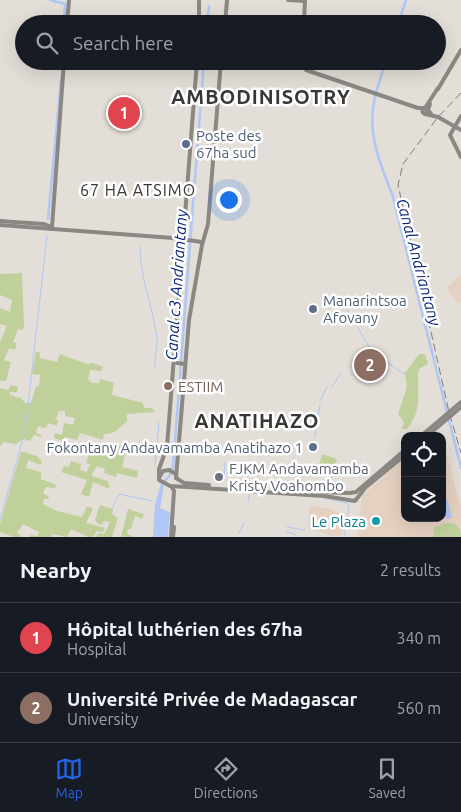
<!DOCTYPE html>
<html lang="en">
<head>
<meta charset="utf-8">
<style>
  :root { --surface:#171b24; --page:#20242c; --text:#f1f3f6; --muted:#9ea1a6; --line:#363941; --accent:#2563eb }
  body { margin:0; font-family:Ubuntu,sans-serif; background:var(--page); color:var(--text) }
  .controls { position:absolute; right:15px; bottom:15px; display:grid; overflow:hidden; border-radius:10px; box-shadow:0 5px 20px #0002 }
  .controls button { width:45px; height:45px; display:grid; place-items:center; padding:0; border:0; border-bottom:1px solid var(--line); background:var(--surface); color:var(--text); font:25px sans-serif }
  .you { position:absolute; left:228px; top:199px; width:18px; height:18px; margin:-12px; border:4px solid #fff; border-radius:50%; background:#1a73e8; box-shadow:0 0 0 8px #1a73e833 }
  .badge { display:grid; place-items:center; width:32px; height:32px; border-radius:50%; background:var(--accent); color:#fff; font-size:16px; font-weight:700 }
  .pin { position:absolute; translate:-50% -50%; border:2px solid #fff; box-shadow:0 1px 5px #0006 }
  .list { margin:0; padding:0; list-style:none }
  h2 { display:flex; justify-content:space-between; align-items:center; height:65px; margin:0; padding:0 20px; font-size:21px }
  h2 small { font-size:16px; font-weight:400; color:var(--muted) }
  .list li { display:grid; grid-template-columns:32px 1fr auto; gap:15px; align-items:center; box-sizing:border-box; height:70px; padding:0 20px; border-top:1px solid var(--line) }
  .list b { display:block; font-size:19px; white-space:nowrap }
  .list p { margin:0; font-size:16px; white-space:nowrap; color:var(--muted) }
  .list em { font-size:16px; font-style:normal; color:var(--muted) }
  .icon { flex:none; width:28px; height:28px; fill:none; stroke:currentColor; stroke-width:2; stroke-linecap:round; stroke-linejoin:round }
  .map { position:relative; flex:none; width:461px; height:537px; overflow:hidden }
  .search { position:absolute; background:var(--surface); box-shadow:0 5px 20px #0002; left:15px; right:15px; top:15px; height:55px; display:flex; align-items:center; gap:12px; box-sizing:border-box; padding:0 18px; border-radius:28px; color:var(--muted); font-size:19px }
  .sheet { height:205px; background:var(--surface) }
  nav { display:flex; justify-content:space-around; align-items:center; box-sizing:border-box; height:70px; border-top:1px solid var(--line); background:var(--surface); font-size:14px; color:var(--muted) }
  nav a { display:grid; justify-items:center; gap:2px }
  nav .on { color:var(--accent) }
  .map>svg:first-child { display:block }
  .education { fill:#e5d1c2 }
  .medical { fill:#decfe1 }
  .green { fill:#bfd09a }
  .water { fill:#b0c6f5 }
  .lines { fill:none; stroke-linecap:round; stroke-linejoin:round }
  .stream { stroke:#b0c6f5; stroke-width:1 }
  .canal { stroke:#b0c6f5; stroke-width:2.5 }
  .secondary { stroke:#8b8884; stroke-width:4 }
  .rail { stroke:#807d79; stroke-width:1; stroke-dasharray:8 4; stroke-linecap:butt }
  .secondary-bridge { stroke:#8b8884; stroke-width:4 }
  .service-dot { fill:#5c6f8a; stroke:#fff; stroke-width:2 }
  .education-dot { fill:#8d6e63; stroke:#fff; stroke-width:2 }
  .worship-dot { fill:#6b7280; stroke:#fff; stroke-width:2 }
  .culture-dot { fill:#0f9aa8; stroke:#fff; stroke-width:2 }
  .labels { text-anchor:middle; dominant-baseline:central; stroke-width:5; stroke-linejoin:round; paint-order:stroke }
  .service-label { font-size:15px; fill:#4e5e75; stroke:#fff; text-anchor:start }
  .education-label { font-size:15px; fill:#785e54; stroke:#fff; text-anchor:start }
  .worship-label { font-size:15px; fill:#5b616d; stroke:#fff; text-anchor:start }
  .culture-label { font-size:15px; fill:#0d838f; stroke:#fff; text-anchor:end }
  .neighbourhood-label { font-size:16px; letter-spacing:1px; fill:#393735; stroke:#fff }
  .water-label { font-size:16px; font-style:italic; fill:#0b267c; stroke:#fff }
  .district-label { font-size:20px; font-weight:bold; letter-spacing:1px; fill:#393735; stroke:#fff }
</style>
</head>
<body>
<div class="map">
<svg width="461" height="537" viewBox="0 0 461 537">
  <rect width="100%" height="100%" fill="#e3ded7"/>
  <!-- education -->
  <g class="education">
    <path d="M461,275V302L459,304L446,288Z"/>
    <path d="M442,439L461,506V537H357L362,496L405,457V518H442Z"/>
    <path d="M310,506L328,508L345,515L343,535L334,537L308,528Z"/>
  </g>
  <!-- medical -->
  <path class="medical" d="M113,103L137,108L136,121H131L130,125H121V120L112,119Z"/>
  <!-- green -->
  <g class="green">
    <path d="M22,273L24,325L23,330L18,329L13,342L17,343L15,350L9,348L4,360L11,362L6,381H0V342L7,326L0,324V308L10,312L12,300L0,295V274Z"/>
    <path d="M36,351L40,353V358L57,362L60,354L87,364L92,363L103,367L101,371L90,370L88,379L92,383H99L100,379L114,383L112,395L143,403L144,408H152L155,412L127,414V421C119,428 114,435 104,434L103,440L80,433L77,440L65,437L63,441L54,438L55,433L62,435L64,423L73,425L75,418L65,416V411H59L56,419L58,420L57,426L48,423L45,428L38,426L36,433L42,435L41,437L34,435L30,441L23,439L16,444L4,442L0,446V388L8,390L11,385L18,387L17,392H10V395L21,398L25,403H31L36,386L39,387L40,375L32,374Z"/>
    <path d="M419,354H425L428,364L420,368L418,372C418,394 422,410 407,429H402L404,422L398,414L407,387L405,373Z"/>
    <path d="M113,443L121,445L120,452L125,454L122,467L138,471L137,478L117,473L116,477L104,473L105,469L97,466L91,476L108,481L110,489L93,482L89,497L81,494L87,480L61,472L64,466L69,467L71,461L81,464L80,470L87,472L90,464L86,463L90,451L104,455L105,448L112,447Z"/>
    <path d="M21,451L37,456L42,462L41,465L28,460L26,468L41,472V479L56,485L55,488L46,487L43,493L49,497L48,499H44L43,504L57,511L82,517L87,506L93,509L86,523L105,528L103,532L97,531L93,537H88L71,529L67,537L52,534L51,537H30V535L38,536L39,532L23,524L17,533L22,537H14L0,532V524Z"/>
    <path d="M322,454L337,459L332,478L318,470Z"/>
    <path d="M100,505L113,509L112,514L118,518L112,537H96L99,533L104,534L110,522L104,521L101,525L97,523L95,520Z"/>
    <path d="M128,509L144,514L142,519L135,516L131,529H128L127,534L134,537H121Z"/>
    <path d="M447,523C457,522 461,528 461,537H433L435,527Z"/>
  </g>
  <!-- water -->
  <g class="water">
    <path d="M161,483L164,485L160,508L170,512L168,537H153L155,505Z"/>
    <path d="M447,499L452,518L446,519L442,500Z"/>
  </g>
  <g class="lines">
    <!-- stream -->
    <g class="stream">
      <path d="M140,247C140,278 153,307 157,338C158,346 154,357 155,368"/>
      <path d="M343,303L371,350L402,373H405"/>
      <path d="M332,387L341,373"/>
      <path d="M320,401L327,387"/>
      <path d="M315,436L320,405"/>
      <path d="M155,465L159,423"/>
      <path d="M224,480L225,462"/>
      <path d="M324,498L347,503L349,507L344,537"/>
      <path d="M248,501L250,493"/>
      <path d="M112,509L119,494L153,501"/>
      <path d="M0,520L25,431L47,236"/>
      <path d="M287,527L305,530"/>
      <path d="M286,531L296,535V537"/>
      <path d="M239,533L244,523"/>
    </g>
    <!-- canal -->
    <g class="canal">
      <path d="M50,0L65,4L64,24"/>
      <path d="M207,24L209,6"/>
      <path d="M398,24L406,0"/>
      <path d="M386,61C381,77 374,94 373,110C369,140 383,170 393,197L461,468"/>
      <path d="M48,219L61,80"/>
      <path d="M163,483L170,475L173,467L204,61"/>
    </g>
    <!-- secondary -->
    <g class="secondary">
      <path d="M288,0L305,1"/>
      <path d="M67,24L69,0"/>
      <path d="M199,24V0"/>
      <path d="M225,24L227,0"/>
      <path d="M304,24L305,0"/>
      <path d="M292,61L301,64L306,70L418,108H425L438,88"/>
      <path d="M438,89L461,50"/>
      <path d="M430,104L428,110L432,115"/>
      <circle cx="425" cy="111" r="2.5"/>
      <path d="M425,114L438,117L461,130"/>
      <path d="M461,116L450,135L461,157"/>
      <path d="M0,221L44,224L52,227"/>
      <path d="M0,225L173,238C183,240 191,240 201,242L202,244"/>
      <path d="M52,227L64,61"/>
      <path d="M421,436L461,402"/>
      <path d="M427,436L461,407"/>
      <path d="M159,478L163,471L169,470"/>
      <path d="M176,478L189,320L202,245L208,224L221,61"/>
      <path d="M176,478L184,483L209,485"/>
      <path d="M171,486L324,496L355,501L365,488L405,455"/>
      <path d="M314,492L350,493L356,492L405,450"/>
      <path d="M171,537L174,491L172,487L159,480V469L167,447L197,61"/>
      <path d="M173,537L174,527"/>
    </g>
    <!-- rail -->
    <path class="rail" d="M461,93L438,117L403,164L398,185L449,412L461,453"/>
    <!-- secondary-bridge -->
    <g class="secondary-bridge">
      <path d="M177,363L185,364"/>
      <path d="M169,470L176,474"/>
    </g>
  </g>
  <!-- markers -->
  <g class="service-dot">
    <circle cx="186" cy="144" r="5"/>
    <circle cx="313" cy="309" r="5"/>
    <circle cx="313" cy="447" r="5"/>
  </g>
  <circle class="education-dot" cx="168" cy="386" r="5"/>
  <circle class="worship-dot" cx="219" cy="477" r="5"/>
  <circle class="culture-dot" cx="376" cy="521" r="5"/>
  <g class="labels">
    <!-- service labels -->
    <g class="service-label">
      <text x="196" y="135">Poste des<tspan x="196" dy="17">67ha sud</tspan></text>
      <text x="323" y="300">Manarintsoa<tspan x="323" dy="17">Afovany</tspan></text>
      <text x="303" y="447" text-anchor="end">Fokontany Andavamamba Anatihazo 1</text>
    </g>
    <!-- education labels -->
    <g class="education-label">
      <text x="178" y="386">ESTIIM</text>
    </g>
    <!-- worship labels -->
    <g class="worship-label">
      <text x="229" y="468">FJKM Andavamamba<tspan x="229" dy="17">Kristy Voahombo</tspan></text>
    </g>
    <!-- culture labels -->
    <g class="culture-label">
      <text x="366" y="521">Le Plaza</text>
    </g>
    <!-- neighbourhood labels -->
    <g class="neighbourhood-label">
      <text x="138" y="190">67 HA ATSIMO</text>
    </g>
    <!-- water labels -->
    <g class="water-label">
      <text transform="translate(419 262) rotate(75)">Canal Andriantany</text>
      <text transform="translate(176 285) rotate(-86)">Canal c3 Andriantany</text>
    </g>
    <!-- district labels -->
    <g class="district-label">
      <text x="261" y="96">AMBODINISOTRY</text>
      <text x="257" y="420">ANATIHAZO</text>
    </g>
  </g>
</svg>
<div class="controls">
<button><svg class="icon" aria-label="locate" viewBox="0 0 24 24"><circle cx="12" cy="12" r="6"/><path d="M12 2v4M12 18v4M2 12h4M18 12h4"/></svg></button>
<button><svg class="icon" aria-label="layers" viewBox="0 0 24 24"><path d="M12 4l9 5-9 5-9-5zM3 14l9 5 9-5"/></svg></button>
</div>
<div class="you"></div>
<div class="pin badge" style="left:124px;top:113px;background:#e0444e">1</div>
<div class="pin badge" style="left:370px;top:365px;background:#8d6e63">2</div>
<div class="search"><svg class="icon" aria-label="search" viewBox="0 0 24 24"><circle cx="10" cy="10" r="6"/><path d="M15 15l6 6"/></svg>Search here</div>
</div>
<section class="sheet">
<h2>Nearby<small>2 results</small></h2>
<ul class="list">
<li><span class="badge" style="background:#e0444e">1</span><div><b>Hôpital luthérien des 67ha</b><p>Hospital</p></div><em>340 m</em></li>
<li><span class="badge" style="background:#8d6e63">2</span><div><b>Université Privée de Madagascar</b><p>University</p></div><em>560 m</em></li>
</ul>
</section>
<nav>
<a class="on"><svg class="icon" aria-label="map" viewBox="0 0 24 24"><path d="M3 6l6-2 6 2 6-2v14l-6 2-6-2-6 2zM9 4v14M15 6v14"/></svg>Map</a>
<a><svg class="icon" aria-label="directions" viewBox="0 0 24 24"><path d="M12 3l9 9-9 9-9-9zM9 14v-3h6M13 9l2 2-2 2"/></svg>Directions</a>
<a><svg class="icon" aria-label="saved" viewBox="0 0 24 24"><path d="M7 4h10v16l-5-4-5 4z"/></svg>Saved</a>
</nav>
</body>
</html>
